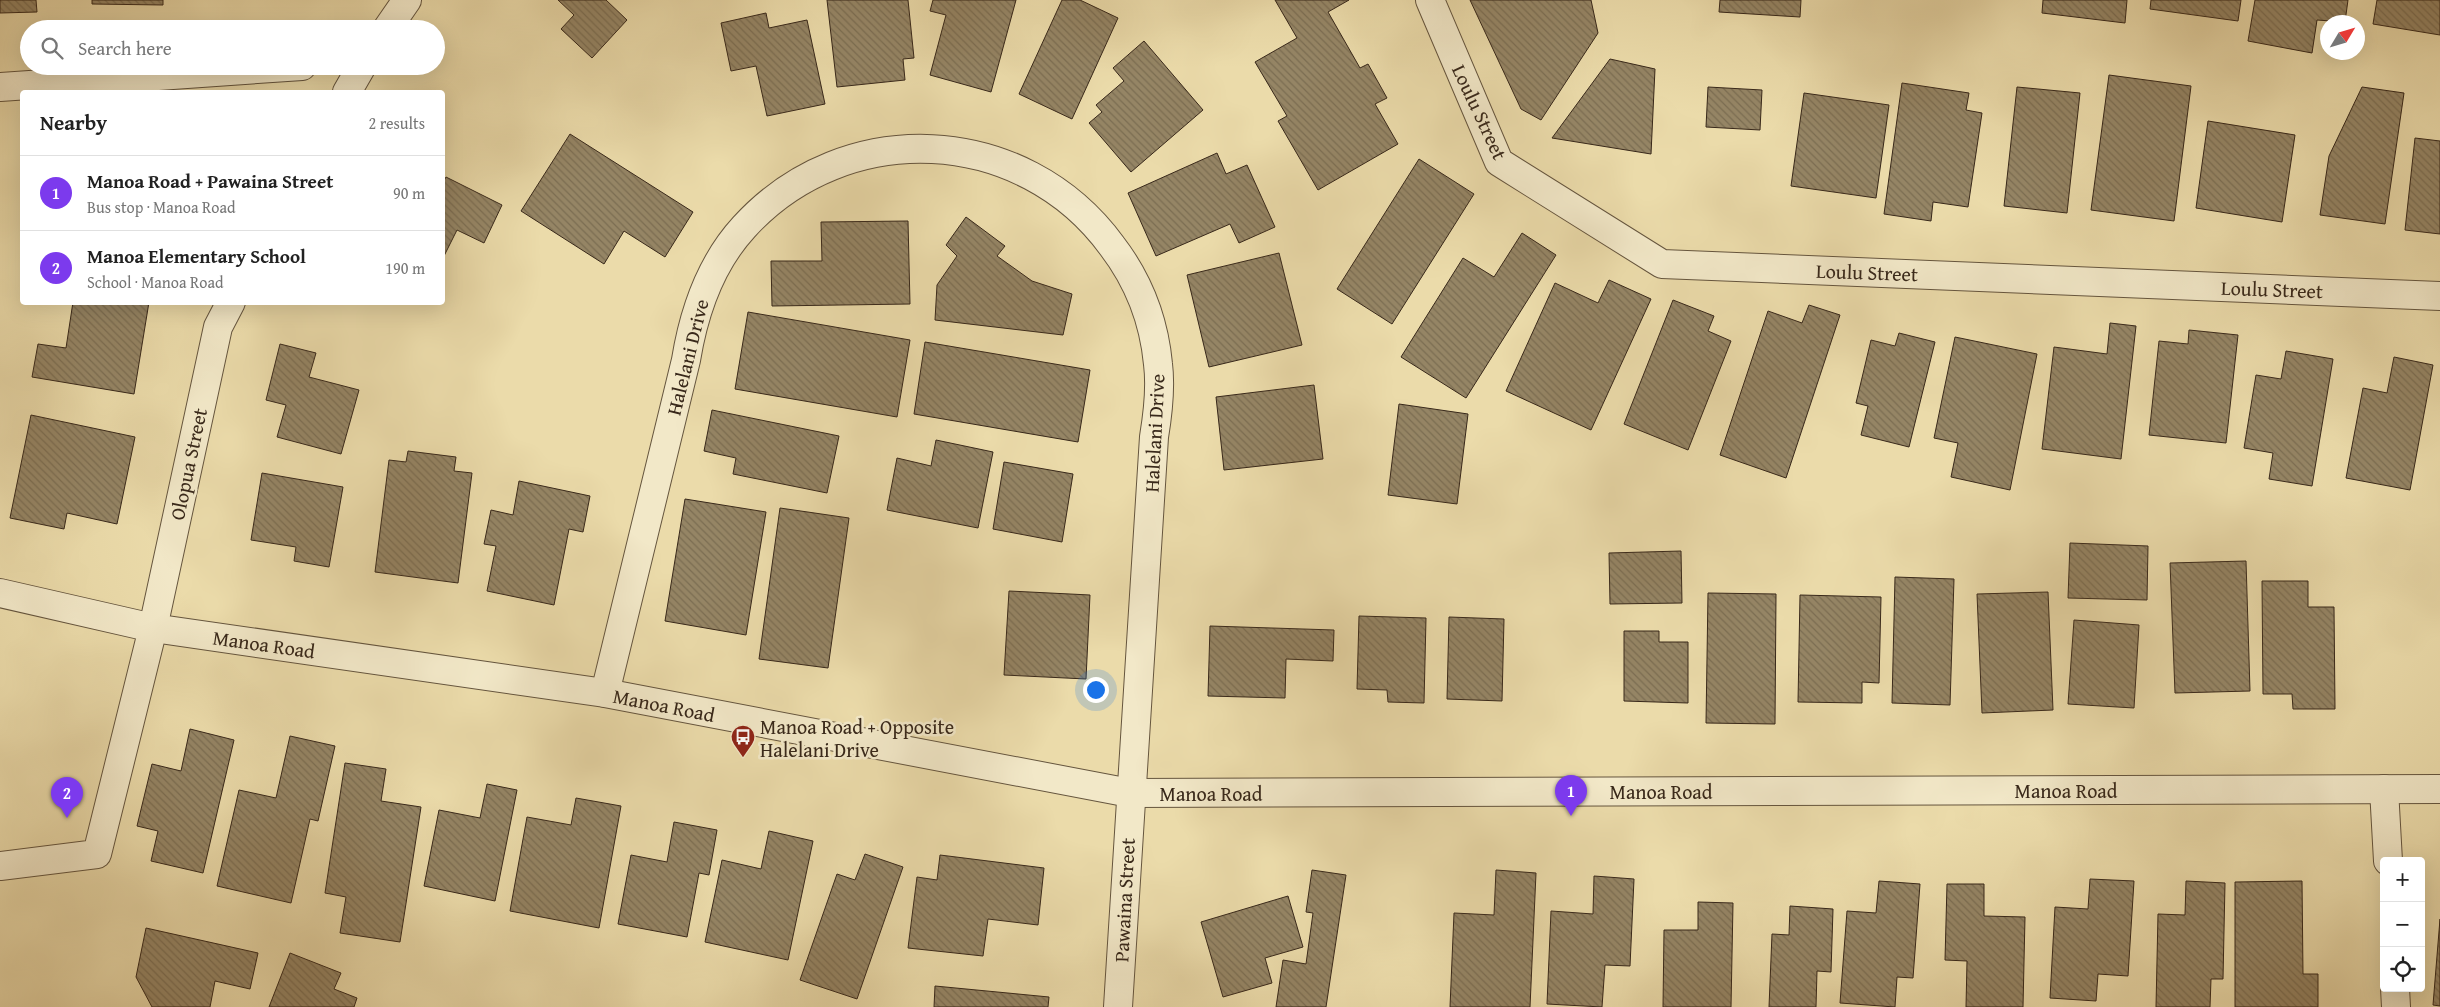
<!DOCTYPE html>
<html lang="en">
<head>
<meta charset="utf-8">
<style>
  :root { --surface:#fff; --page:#f6f6f6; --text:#222; --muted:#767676; --line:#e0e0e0; --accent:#7c3aed }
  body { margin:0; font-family:"Gentium Book Plus",serif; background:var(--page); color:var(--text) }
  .controls { position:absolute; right:15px; bottom:15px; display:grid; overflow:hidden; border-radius:5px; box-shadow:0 5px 20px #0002 }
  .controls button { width:45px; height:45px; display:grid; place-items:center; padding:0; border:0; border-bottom:1px solid var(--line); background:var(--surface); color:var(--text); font:25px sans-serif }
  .compass { position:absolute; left:2320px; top:15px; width:45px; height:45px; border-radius:50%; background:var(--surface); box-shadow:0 5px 20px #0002; rotate:52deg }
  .you { position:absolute; left:1095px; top:689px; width:18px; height:18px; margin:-12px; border:4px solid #fff; border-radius:50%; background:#1a73e8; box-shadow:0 0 0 8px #1a73e833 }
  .badge { display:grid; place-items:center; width:32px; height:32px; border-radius:50%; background:var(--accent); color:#fff; font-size:16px; font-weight:700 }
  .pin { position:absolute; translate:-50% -41px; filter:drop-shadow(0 1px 2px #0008) }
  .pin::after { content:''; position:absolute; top:26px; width:18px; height:15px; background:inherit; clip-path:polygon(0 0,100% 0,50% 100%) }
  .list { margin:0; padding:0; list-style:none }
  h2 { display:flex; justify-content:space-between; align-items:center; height:65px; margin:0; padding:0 20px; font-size:21px }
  h2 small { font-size:16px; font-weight:400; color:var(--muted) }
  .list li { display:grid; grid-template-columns:32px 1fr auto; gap:15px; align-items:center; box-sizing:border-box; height:75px; padding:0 20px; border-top:1px solid var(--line) }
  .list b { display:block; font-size:19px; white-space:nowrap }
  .list p { margin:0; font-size:16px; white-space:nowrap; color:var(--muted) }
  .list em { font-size:16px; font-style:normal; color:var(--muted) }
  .icon { flex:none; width:28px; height:28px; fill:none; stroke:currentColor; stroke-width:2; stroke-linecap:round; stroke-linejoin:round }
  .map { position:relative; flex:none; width:2440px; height:1007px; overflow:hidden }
  .search { position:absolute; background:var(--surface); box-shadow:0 5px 20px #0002; left:20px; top:20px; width:425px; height:55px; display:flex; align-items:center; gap:12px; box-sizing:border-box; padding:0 18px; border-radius:28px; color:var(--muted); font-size:19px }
  .panel { position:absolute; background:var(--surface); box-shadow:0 5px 20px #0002; left:20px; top:90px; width:425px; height:215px; border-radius:5px }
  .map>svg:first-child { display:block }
  .building { fill:url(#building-back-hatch); stroke:#38281a }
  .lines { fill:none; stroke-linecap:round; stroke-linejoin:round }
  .minor-casing { stroke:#65553e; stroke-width:30 }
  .minor { stroke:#f2e8c8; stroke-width:28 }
  .labels { text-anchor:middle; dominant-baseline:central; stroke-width:5; stroke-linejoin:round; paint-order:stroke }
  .street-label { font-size:20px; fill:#38281a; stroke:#f2e8c8 }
  .poi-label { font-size:20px; fill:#38281a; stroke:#f2e8c8; text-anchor:start }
</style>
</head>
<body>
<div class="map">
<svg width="2440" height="1007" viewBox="0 0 2440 1007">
  <defs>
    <pattern id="building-back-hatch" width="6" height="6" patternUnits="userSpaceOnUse" patternTransform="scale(1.25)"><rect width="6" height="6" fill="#958565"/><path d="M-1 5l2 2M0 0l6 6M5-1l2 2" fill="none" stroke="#7b6d52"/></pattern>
  </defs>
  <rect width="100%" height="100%" fill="#ebdbaa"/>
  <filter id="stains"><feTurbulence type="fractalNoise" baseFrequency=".004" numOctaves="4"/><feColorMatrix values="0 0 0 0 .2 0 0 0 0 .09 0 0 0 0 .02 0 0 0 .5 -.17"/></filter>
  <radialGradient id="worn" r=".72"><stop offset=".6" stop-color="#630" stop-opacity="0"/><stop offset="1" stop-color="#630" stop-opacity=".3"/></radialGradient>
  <!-- building -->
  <g class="building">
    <path d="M0,0H36L37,12L0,13Z"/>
    <path d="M92,0H163V5L92,4Z"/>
    <path d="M558,0H606L627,20L592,58L561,29L574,15Z"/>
    <path d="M827,0H908L914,58L903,59L905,80L837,87Z"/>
    <path d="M933,0H1016L991,92L930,75L946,15L930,11Z"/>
    <path d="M1062,0H1080L1118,18L1072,119L1019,94Z"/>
    <path d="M1275,0H1349L1328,12L1360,68L1368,64L1387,98L1375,104L1398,144L1318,190L1278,121L1287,116L1255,62L1297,38Z"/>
    <path d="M1470,0H1591L1598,33L1541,120L1521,109Z"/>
    <path d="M1720,0H1801L1800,17L1719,12Z"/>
    <path d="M2043,0H2127L2125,23L2042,13Z"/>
    <path d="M2151,0H2241L2238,21L2150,9Z"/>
    <path d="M2255,0H2348L2345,22L2317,20L2312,53L2248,41Z"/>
    <path d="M2377,0H2440V35L2373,24Z"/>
    <path d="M766,13L769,28L807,20L825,104L767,116L756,66L731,71L721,23Z"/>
    <path d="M1144,41L1203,110L1131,172L1089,123L1102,112L1096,105L1124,81L1113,68Z"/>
    <path d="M1610,59L1655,69L1651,154L1552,138Z"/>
    <path d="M2109,75L2191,86L2174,221L2091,210Z"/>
    <path d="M1902,83L1969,93L1966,110L1982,113L1968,207L1933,202L1931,221L1884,214Z"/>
    <path d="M1708,87L1762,90L1760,130L1706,127Z"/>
    <path d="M2017,87L2080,93L2067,213L2004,206Z"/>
    <path d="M2362,87L2404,93L2385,224L2320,215L2329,156Z"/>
    <path d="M1804,93L1889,105L1876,198L1791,186Z"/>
    <path d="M2208,121L2295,135L2282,222L2196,208Z"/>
    <path d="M570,134L693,212L665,257L624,231L604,264L521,211Z"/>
    <path d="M2415,138L2440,141V234L2405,230Z"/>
    <path d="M1217,153L1226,174L1247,165L1275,227L1239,243L1230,224L1156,256L1128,193Z"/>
    <path d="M1419,159L1474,194L1392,324L1337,289Z"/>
    <path d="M446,177L502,205L484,243L457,230L442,260V184Z"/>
    <path d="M966,217L1005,246L997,256L1032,281L1072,294L1063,335L935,320L937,285L957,256L946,245Z"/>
    <path d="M908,221L910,304L772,306L771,261H822L821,222Z"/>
    <path d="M1522,233L1556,255L1466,398L1401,357L1463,258L1494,277Z"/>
    <path d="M1279,253L1302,345L1209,367L1187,275Z"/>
    <path d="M1609,280L1651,299L1591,430L1506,391L1555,283L1598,303Z"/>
    <path d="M1673,300L1714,316L1708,331L1731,341L1688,450L1624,424Z"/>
    <path d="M73,302H149L134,394L32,377L38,344L66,348Z"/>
    <path d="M1809,305L1840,315L1786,478L1720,455L1768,311L1802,323Z"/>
    <path d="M748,312L910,340L897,417L735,389Z"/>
    <path d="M2110,323L2136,326L2121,459L2042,449L2054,347L2107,354Z"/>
    <path d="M2189,330L2238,335L2226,443L2149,435L2159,341L2188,344Z"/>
    <path d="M1899,333L1935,342L1909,447L1861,435L1868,406L1856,403L1871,340L1895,346Z"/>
    <path d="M1955,337L2037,354L2010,490L1951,477L1958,443L1934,438Z"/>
    <path d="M925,342L1090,370L1078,442L914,414Z"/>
    <path d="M280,344L316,353L309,377L359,390L341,454L277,437L286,405L266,400Z"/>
    <path d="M2286,351L2333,359L2312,486L2269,479L2273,453L2244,448L2256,375L2281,379Z"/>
    <path d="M2394,357L2433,365L2410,490L2346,478L2363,388L2387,393Z"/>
    <path d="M1314,385L1323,459L1224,470L1216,397Z"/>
    <path d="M1399,404L1468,414L1457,504L1388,495Z"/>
    <path d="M712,410L839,436L827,493L733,474L736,458L704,451Z"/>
    <path d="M31,415L135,437L117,524L67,513L64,529L10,518Z"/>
    <path d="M936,440L993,452L978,528L887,510L897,458L931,466Z"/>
    <path d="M408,451L456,457L454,471L472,473L458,583L375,572L389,460L406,462Z"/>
    <path d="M1004,462L1073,474L1062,542L993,529Z"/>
    <path d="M262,473L343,487L329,567L294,561L296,547L251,540Z"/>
    <path d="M519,481L590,496L583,532L569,529L554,605L487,591L496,546L484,544L491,510L513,515Z"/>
    <path d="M685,499L766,512L746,635L665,621Z"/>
    <path d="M780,508L849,518L828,668L759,659Z"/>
    <path d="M2070,543L2148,546L2147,600L2068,598Z"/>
    <path d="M1681,551L1682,603L1610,604L1609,553Z"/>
    <path d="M2246,561L2250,691L2175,693L2170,563Z"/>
    <path d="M1895,577L1954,579L1950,705L1892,703Z"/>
    <path d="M2262,581H2308V607H2334L2335,709H2293L2292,694H2263Z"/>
    <path d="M1009,591L1090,595L1086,679L1004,675Z"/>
    <path d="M2048,592L2053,710L1982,713L1977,594Z"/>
    <path d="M1708,593L1776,594L1775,724L1706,723Z"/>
    <path d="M1800,595L1881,597L1879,683L1862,682V703L1798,702Z"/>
    <path d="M1359,616L1426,618L1424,703L1388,702L1387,690L1357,689Z"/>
    <path d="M1449,617L1504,619L1502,701L1447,699Z"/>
    <path d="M2074,620L2139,625L2134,708L2068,704Z"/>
    <path d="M1210,626L1334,630L1333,661L1286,659L1285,698L1208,696Z"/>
    <path d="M1624,631H1659V642H1688V703L1624,701Z"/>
    <path d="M190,729L234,740L203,873L151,861L158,831L137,826L152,764L181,771Z"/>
    <path d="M290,736L335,746L318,821L310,819L291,903L217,886L239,790L276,798Z"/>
    <path d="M345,763L386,769L381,801L421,807L400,942L340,933L346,897L325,893Z"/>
    <path d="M487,784L517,790L495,901L424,886L439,810L480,818Z"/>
    <path d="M576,798L621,806L599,928L510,911L527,817L571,825Z"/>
    <path d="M674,822L717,830L709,875L699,873L687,937L618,924L631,855L667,862Z"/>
    <path d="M769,831L813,841L788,960L705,942L722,860L761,869Z"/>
    <path d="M865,854L903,867L857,999L800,980L837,874L855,880Z"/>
    <path d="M940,855L1044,868L1038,925L988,919L983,956L908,948L917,877L937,880Z"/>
    <path d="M1312,870L1346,875L1326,1007H1276L1283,960L1306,964L1313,913L1306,912Z"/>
    <path d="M1496,870L1536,873L1530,1007H1450L1454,913L1494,915Z"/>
    <path d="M1594,876L1634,879L1630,966L1605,965L1602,1007L1547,1004L1551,911L1593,914Z"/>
    <path d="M2090,879L2134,881L2128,976L2098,974L2096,1001L2050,998L2055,907L2088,909Z"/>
    <path d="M1879,881L1920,884L1913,978L1897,977L1895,1007L1840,1003L1847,911L1876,913Z"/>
    <path d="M2186,881L2225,883L2223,979H2211L2210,1007H2156L2158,914L2185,915Z"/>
    <path d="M2302,881L2303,974H2318V1007H2235V882Z"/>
    <path d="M1947,884H1984V916L2025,917L2023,1007H1966L1967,961L1945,960Z"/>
    <path d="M1288,896L1303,947L1265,958L1272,983L1223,997L1201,922Z"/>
    <path d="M1698,902L1733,903L1731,1007H1663L1664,930H1698Z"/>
    <path d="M1790,906L1833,909L1831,972L1817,971L1816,1007H1769L1772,934L1789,935Z"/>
    <path d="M2440,919V1006L2433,1005Z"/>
    <path d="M146,928L258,953L250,989L215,981L210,1007H152L136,977Z"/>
    <path d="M290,953L341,973L334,989L357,998L354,1007H269Z"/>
    <path d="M935,986L1049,997L1048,1007H934Z"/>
  </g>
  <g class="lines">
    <defs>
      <g id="minor">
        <path d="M1430,0L1499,162L1662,264L2440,296"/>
        <path d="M387,29L407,0"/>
        <path d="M0,87L302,66"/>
        <path d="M347,92L362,66"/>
        <path d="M0,593L153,628L605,693L1130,793L2440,789"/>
        <path d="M605,693L686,360C694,311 710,264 744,227C845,116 1023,124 1112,246C1138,280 1154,321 1158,364C1161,388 1158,413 1154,437L1118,1007"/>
        <path d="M2384,789L2388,861"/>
        <path d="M0,866L97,854L153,628L218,327L231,302"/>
        <path d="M2395,988L2396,1007"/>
      </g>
    </defs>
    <!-- minor casing -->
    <use href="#minor" class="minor-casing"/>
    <!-- minor -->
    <use href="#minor" class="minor"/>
  </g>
  <!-- icons -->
  <defs>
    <symbol id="bus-pin" viewBox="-11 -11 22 30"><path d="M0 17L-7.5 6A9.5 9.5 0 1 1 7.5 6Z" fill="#8f2418" stroke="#f2e8c8"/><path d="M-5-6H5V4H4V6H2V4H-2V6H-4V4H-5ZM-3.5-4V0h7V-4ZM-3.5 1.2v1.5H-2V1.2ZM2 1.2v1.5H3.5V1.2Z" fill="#fff"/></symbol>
  </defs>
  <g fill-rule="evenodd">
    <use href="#bus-pin" x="729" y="723" width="28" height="38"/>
  </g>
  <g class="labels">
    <!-- street labels -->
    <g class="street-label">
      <text transform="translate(1480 112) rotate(65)">Loulu Street</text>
      <text transform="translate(1867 272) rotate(2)">Loulu Street</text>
      <text transform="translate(2272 289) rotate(2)">Loulu Street</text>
      <text transform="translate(687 357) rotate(-76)">Halelani Drive</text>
      <text transform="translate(1154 433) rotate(-87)">Halelani Drive</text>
      <text transform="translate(188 464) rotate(-78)">Olopua Street</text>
      <text transform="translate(264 644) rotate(8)">Manoa Road</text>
      <text transform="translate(664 705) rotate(11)">Manoa Road</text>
      <text x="2066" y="790">Manoa Road</text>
      <text x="1661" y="791">Manoa Road</text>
      <text x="1211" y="793">Manoa Road</text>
      <text transform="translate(1124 900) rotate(-87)">Pawaina Street</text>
    </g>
    <!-- poi labels -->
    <g class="poi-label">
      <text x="760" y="726">Manoa Road + Opposite<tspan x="760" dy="23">Halelani Drive</tspan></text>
    </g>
  </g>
  <rect width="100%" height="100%" filter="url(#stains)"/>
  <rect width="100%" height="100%" fill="url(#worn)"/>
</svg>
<div class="controls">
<button>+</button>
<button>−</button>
<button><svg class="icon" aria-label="locate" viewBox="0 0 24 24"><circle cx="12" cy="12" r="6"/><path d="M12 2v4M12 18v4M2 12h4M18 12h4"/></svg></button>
</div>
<svg class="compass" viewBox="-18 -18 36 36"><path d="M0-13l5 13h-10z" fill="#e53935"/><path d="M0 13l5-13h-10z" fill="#767676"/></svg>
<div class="you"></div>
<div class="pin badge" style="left:1571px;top:816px">1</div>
<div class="pin badge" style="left:67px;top:818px">2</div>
<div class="search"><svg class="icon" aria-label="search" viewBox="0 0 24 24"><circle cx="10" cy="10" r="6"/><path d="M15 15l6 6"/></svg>Search here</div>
<section class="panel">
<h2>Nearby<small>2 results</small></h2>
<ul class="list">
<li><span class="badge">1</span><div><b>Manoa Road + Pawaina Street</b><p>Bus stop · Manoa Road</p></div><em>90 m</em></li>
<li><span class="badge">2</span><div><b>Manoa Elementary School</b><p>School · Manoa Road</p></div><em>190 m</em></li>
</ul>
</section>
</div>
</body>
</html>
